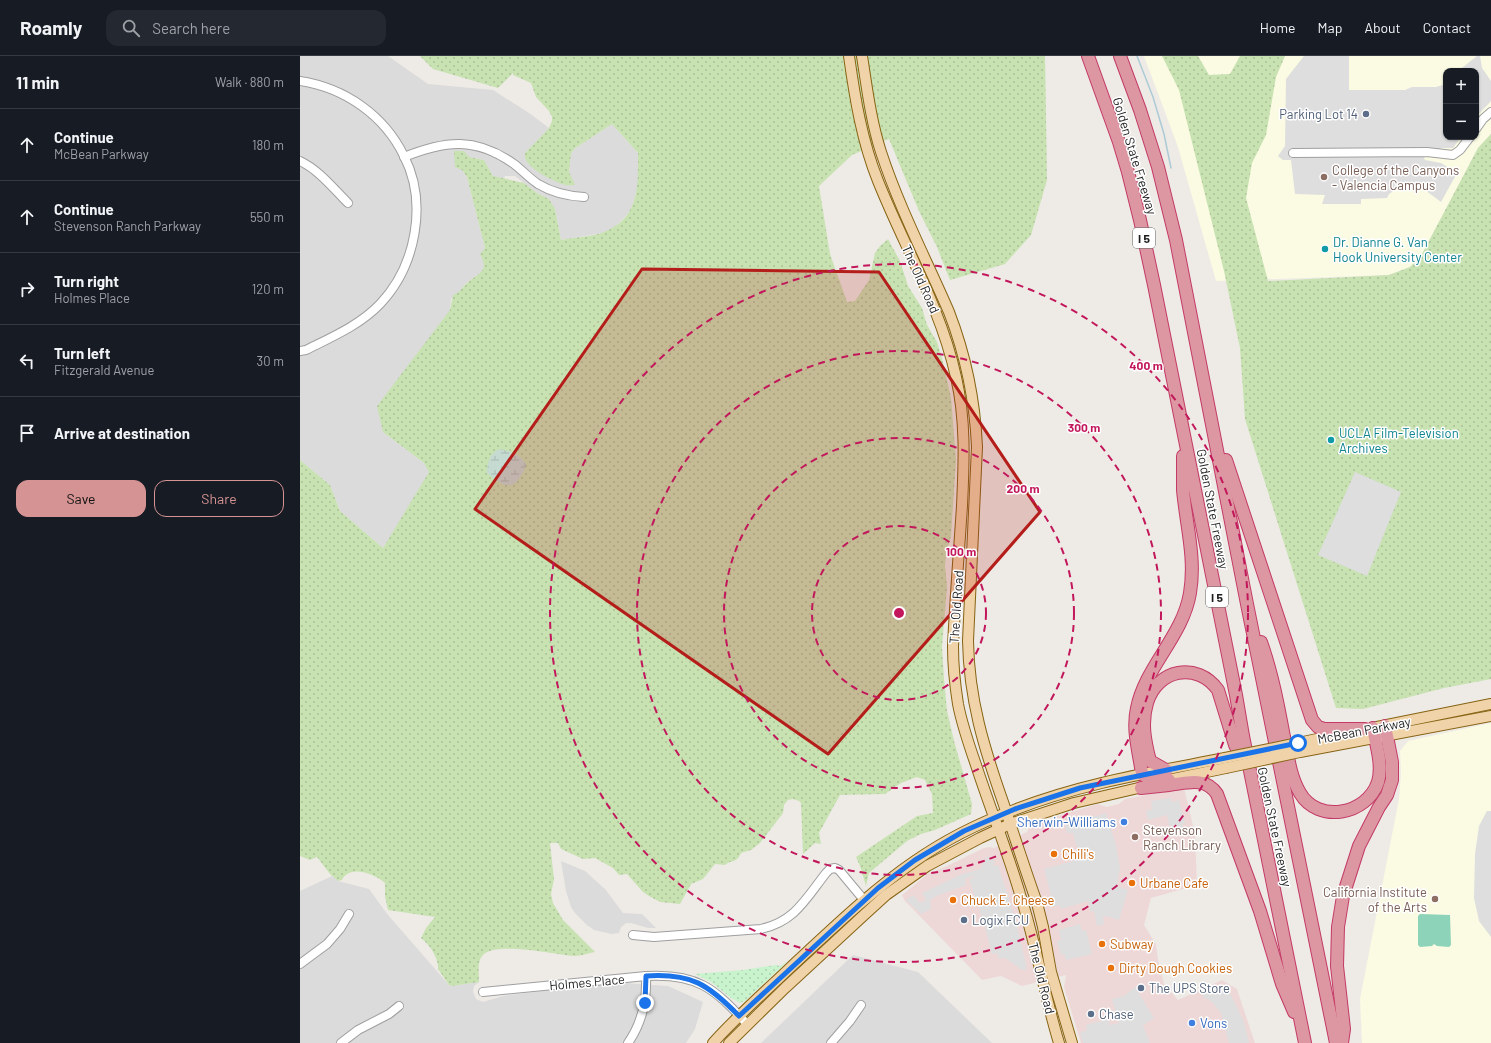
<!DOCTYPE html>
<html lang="en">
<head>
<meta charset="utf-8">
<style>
  :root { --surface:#171b24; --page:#242831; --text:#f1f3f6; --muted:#9ea1a6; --line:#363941; --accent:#d69393 }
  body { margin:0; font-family:Barlow,sans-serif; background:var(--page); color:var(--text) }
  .controls { position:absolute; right:12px; top:12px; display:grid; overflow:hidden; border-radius:8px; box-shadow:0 1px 3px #0004 }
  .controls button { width:36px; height:36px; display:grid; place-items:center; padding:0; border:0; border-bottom:1px solid var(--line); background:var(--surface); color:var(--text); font:20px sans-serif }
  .stop { position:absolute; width:12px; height:12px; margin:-9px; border:3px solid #1a73e8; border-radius:50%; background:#fff }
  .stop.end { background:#1a73e8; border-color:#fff; box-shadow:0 1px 4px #0008 }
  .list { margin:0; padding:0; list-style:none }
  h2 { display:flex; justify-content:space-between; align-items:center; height:52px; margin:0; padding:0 16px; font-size:17px }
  h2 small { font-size:13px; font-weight:400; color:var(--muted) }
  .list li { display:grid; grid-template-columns:26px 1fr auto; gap:12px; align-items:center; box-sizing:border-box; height:72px; padding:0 16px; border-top:1px solid var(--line) }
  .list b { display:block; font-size:15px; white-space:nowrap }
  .list p { margin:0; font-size:13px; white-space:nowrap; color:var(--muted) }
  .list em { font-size:13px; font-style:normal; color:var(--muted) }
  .actions { display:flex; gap:8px; padding:12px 16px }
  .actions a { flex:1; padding:9px 0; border:1px solid var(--accent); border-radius:12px; text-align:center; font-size:14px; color:var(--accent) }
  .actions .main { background:var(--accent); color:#111 }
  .icon { flex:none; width:22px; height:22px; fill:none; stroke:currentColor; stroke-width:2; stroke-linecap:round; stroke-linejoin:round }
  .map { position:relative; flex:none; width:1191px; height:987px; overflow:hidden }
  header { display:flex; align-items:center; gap:24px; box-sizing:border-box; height:56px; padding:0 20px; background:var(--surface); border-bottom:1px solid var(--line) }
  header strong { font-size:19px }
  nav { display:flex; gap:22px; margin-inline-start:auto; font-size:14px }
  .search { width:280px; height:36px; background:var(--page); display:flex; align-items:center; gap:10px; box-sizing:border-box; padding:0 14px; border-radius:12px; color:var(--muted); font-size:15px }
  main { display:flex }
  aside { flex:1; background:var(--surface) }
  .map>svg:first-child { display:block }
  .residential { fill:#dcdbdb }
  .commercial { fill:#edd8d7 }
  .education { fill:#fafbe2; fill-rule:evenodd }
  .grass { fill:url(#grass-dots) }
  .wetland { fill:url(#wetland-marsh) }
  .park { fill:url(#park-dots) }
  .pitch { fill:#8dd3ba }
  .parking { fill:#dedede }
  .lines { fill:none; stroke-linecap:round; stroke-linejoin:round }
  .stream { stroke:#accbd6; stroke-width:1.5 }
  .minor-casing { stroke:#9f9f9f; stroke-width:10 }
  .major-casing { stroke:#866313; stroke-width:12 }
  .highway-casing { stroke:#c43a66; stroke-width:14 }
  .minor { stroke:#fff; stroke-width:8 }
  .major { stroke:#f0d3a8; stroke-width:10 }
  .highway { stroke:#dc97a2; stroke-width:12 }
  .major-bridge-casing { stroke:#866313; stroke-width:12; stroke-linecap:butt }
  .major-bridge { stroke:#f0d3a8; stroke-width:10 }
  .route { stroke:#1a73e8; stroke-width:5 }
  .marked { fill:#b41d19; fill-opacity:0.2; stroke:#b41d19; stroke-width:3; stroke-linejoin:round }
  .ring { fill:none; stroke:#c2185b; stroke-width:2; stroke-dasharray:7 5 }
  .service-dot { fill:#5c6f8a; stroke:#fff; stroke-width:1.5 }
  .education-dot { fill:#8d6e63; stroke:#fff; stroke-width:1.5 }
  .culture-dot { fill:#0f9aa8; stroke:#fff; stroke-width:1.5 }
  .shop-dot { fill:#3f7fe0; stroke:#fff; stroke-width:1.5 }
  .food-dot { fill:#e8710a; stroke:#fff; stroke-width:1.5 }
  .labels { text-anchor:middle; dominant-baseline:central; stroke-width:3; stroke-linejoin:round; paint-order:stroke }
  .shield { fill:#fff; stroke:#626262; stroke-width:1 }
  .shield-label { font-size:12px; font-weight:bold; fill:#1e1e1e }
  .service-label { font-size:13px; fill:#4e5e75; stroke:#fff; text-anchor:start }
  .street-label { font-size:13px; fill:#1e1e1e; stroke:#fff }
  .education-label { font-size:13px; fill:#785e54; stroke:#fff; text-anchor:start }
  .culture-label { font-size:13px; fill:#0d838f; stroke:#fff; text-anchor:start }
  .shop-label { font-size:13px; fill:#366cbe; stroke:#fff; text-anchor:end }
  .food-label { font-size:13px; fill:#c56008; stroke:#fff; text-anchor:start }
  .centre { fill:#c2185b; stroke:#fff; stroke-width:2 }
  .ring-label { font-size:12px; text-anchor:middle; font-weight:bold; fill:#c2185b; stroke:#fff; stroke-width:3; stroke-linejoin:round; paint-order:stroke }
</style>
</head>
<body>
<header>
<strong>Roamly</strong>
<div class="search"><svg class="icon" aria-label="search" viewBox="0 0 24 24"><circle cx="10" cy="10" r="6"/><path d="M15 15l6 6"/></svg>Search here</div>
<nav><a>Home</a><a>Map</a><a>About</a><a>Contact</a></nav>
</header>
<main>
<aside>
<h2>11 min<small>Walk · 880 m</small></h2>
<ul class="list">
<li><svg class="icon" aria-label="ahead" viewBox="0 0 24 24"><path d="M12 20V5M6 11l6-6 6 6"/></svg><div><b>Continue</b><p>McBean Parkway</p></div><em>180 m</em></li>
<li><svg class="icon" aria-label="ahead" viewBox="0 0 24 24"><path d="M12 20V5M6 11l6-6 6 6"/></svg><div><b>Continue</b><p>Stevenson Ranch Parkway</p></div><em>550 m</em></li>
<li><svg class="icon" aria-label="right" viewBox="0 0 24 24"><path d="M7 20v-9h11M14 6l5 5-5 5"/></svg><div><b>Turn right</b><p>Holmes Place</p></div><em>120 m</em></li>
<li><svg class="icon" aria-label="left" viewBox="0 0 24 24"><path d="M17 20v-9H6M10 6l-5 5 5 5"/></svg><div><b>Turn left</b><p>Fitzgerald Avenue</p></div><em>30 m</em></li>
<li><svg class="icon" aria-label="arrive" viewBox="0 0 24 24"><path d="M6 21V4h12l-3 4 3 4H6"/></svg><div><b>Arrive at destination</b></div></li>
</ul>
<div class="actions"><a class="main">Save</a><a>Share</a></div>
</aside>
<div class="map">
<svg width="1191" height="987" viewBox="0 0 1191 987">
  <defs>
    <pattern id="grass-dots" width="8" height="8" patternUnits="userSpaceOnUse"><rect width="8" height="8" fill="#c8e2b2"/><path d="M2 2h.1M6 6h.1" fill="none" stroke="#abc199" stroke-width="1.8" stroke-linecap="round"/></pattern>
    <pattern id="wetland-marsh" width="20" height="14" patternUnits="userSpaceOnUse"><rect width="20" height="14" fill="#c5dad1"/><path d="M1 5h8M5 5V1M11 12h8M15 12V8" fill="none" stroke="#a9bbb3"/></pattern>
    <pattern id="park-dots" width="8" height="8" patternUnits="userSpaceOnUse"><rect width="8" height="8" fill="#c8f3cd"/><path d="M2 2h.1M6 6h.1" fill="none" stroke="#abd0b0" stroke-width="1.8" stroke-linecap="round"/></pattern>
  </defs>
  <rect width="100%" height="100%" fill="#eeebe6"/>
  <!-- residential -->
  <g class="residential">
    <path d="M0,0H88L128,28L193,34L232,59L249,72L225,97L246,119L260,127L269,116L271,98L274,93L312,68L338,97V130L331,154L324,162L316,170L303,177L261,184L255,153L249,143L237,137L215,120H205L203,127L193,120L184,104L169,101L162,114L167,121L185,192L184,212L182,216L165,228L159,237L151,243L150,254L83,376L124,407L130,416L83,492L40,455L30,429L0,404Z"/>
    <path d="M261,805L285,815L305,833L323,857L342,858L356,872H348L331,867H326L321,871L319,877L312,878L294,874L287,869L275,857L271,851L266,835Z"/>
    <path d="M32,820L38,825L69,833L88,859L149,929L152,930L179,926L174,930L173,936L176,943L183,946L203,940L282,930L325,927L368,930L403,946L395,973L386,987H0V835Z"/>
    <path d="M553,899L618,916L692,987H461Z"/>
  </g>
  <!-- commercial -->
  <path class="commercial" d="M884,732L895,778L897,829L851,842L844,869L856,888L858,904L864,928L878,944L922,924L937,933L955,987H781L764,931L766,919L722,930L701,920L682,924L605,845L602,839L629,817L647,810L684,792L690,791L694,792L727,776L729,772L738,766L798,748L806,751L819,748L825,743Z"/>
  <!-- education -->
  <g class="education">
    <path d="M844,0H1191V78L1178,92L1121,200L1110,211L1089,219L916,225L878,91ZM1146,15H1176V81H1146Z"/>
    <path d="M1191,667V987H1062L1060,943L1099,743L1101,718L1100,695L1108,685Z"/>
  </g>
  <!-- grass -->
  <g class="grass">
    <path d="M120,0H745L747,124L731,179L705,208L650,224L637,191L619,155L589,83L552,99L519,130L530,198L547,246L555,245L569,224L575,197L580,190L588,183L600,205L608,230L622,252L627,269L637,286L642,302L651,342L656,404L651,480L646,497L645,510L647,531L642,591L644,623L647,655L654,685L672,748L671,758L635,774L621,778L607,785L569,817L566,830L560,810L556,801L617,760L633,757L632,738L625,724L617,721L601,727L585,738L540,739L519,777L521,788L515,787L503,798L501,747L499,745L493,743L488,744L484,749L483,757L460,787L451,794L441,797C436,808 432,803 425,809L415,808L403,823L391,828L380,848L360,846L349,840L343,836L327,818L319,819L313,812L295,802L283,803L261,793L258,787H250L254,823L251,838L253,847L263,864L295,896C289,897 281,900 274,900C256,899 196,885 183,899C177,905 179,917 179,926L152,930L149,929L138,913C139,902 129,888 121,882L126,872L135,861L88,854L85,840V827C75,818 50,808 42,824L38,825L30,818L17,801L10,804L0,800V404L30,429L40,455L83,492L129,416L124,407L83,376L77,350L150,254L153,239C161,236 161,232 167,227C178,217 190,217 180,198L185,192L167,121L162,114L155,111L154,95H164L169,101L184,104L193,120L224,127L237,137L249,143L255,153L261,184C275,181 291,181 304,176C340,162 338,129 338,97L312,68L274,93L271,98L269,116L275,129C271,129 266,130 262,128C252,124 222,111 225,97L249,72L252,65V61L249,55L236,41L231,27L213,19V17L198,32L133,13Z"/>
    <path d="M862,0H898L909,19L930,18L940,0H985L976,21L966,79L952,107L946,142L968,225L1089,219L1110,211L1121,200L1178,92L1191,78V623L1144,632L1063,653L1036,652L945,363L940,292L924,215L879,34Z"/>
  </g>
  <!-- wetland -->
  <path class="wetland" d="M200,393C210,395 222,399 226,409C216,435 207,434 187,417C187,406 190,397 200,393Z"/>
  <!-- park -->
  <path class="park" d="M488,905L445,945L440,947L431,942L411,926L395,918L443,914L476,909L480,910Z"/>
  <!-- pitch -->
  <path class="pitch" d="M1120,858L1150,859L1151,889L1149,891L1137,890L1134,888L1132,890L1120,891L1118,889V860Z"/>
  <!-- parking -->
  <g class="parking">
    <path d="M1004,0H1049V34H1105L1112,31H1136L1146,28V81H1161L1153,92H1141L1138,97V100H1125L1124,102L1125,104L1141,107L1157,117L1141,146L1121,131L1114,129L1101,130L1089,138L1087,142L1061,143V148H1022L1025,139L995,138L991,104H983L978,100L985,90L986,23Z"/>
    <path d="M1177,0H1180L1182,12L1191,25V45L1176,61V15H1158Z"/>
    <path d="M1055,416L1101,436L1067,520L1018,499Z"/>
    <path d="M871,742L872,746L879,744L885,767L882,769V773L871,777L867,759L848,764L846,755L852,753L851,745Z"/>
    <path d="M1187,755H1191V881L1179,865L1174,842L1175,798L1179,770Z"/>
    <path d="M806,757L816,789L820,812L817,830L828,834L819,864L806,860L803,861L804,868L797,870L794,855L791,856L788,845L761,853L759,849L754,851L744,813L780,803L773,777H767L765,769Z"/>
    <path d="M687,800L695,805L693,810L698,809L716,865L727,913L722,914L705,902L699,903L697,897L692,898L683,864L669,823L674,822L673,820L665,823L666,829L636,840L630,844L631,853L621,858L606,844L613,839L620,847L626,844L622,837L660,819L680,813Z"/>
    <path d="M780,868L782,875L786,874L792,898L766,904L764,898L761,899L757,885L761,884L759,874Z"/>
    <path d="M922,929L927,931L944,966L949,987H929L921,957L912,946L902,940L915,931Z"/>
    <path d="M835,931L854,962L843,969L850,987H783L780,977L787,974L786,969L808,963L810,969L819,967L812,943L824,940Z"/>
  </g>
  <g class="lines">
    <!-- stream -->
    <path class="stream" d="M837,0L853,41L864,78L871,112"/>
    <defs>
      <g id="minor">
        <path d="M0,25C45,32 84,59 104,100C128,147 116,210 80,248C60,269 32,281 6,294L0,295"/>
        <path d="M1176,73L1183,63L1191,56"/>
        <path d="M993,97L1127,96L1153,99L1160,94L1170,81"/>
        <path d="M104,101C146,84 176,81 214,108C222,114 229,122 238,128C253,137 267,140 284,141"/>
        <path d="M0,105C19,114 33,132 48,147"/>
        <path d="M333,879L354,881L461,873C495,865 505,844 526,817L530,813L535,812L539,814L564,844"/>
        <path d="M0,908L27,888L40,873L49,858"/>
        <path d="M183,936L346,920C397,917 414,932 447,968"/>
        <path d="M41,987L58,974L89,958L99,950"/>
        <path d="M328,987C342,967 347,944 346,920"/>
        <path d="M531,987L550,965L561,949"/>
      </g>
      <g id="major">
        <path d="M549,0C555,43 562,85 578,125C604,190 641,252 656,321C666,364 664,407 662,450C659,497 655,544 653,591C653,610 655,629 658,648C662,669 669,689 676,709C690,752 707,794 720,838C736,887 744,938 759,987"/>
        <path d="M562,0C567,32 571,65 581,96C599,151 626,203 649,256C666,300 675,344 677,391L668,585C669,643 684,692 703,746C714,779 725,813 737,847L743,871L751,916L772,987"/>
        <path d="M1077,671L1191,648"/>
        <path d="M998,687L1050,676"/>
        <path d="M1000,696L1191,660"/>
        <path d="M873,723L926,712"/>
        <path d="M413,987C438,959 466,935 493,909C532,873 571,835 615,805C645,784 679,767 714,754C782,727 854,716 925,702"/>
        <path d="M429,987L485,932L564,859L586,839L627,810L680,782L710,768L774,747L847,730"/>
      </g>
      <g id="highway">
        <path d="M788,0L819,86L828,116L840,164L854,229L936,639L943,680L1005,987"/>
        <path d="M820,0L840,54L858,111L876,184L947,548L1036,987"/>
        <path d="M926,404L1012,664L1018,671L1024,673H1065"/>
        <path d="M961,586C972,617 978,649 984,681C988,700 990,720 1000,737C1018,768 1067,759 1078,726C1083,709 1076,689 1073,672"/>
        <path d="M866,714L850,705C845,686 841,667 847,647C857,613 897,605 918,634L935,689L944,705"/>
        <path d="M869,724C859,724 851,725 842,718C839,696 832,674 837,652C845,611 883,580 890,537C896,502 886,468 883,434C883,423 883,411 883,400"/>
        <path d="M841,732C850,731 860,730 869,729C887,727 905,720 917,738L960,855L982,928L994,956"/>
        <path d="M1042,987L1044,973L1037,910L1038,871L1043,840L1059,790L1079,751L1087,739L1092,724V706L1085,670"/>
      </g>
    </defs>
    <!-- minor casing -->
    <use href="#minor" class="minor-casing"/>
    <!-- major casing -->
    <use href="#major" class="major-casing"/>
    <!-- highway casing -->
    <use href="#highway" class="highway-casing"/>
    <!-- minor -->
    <use href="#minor" class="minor"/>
    <!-- major -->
    <use href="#major" class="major"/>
    <!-- highway -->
    <use href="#highway" class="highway"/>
    <defs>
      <g id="major-bridge">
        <path d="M925,702L998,687"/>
        <path d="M926,712L1000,696"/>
      </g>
    </defs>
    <!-- major-bridge casing -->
    <use href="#major-bridge" class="major-bridge-casing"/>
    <!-- major-bridge -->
    <use href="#major-bridge" class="major-bridge"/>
  </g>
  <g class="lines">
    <!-- route -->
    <path class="route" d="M345,947L346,920C391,917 408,928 439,960L578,832L615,804L664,775L715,753L780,732L998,687"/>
  </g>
  <!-- marked area -->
  <path class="marked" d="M342,213L579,216L740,456L528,698L175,453Z"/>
  <!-- distance rings -->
  <g class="ring">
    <circle cx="599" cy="557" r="87"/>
    <circle cx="599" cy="557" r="175"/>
    <circle cx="599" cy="557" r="262"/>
    <circle cx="599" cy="557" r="349"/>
  </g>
  <!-- markers -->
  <g class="service-dot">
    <circle cx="1066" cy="58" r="4"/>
    <circle cx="664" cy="864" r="4"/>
    <circle cx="841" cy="932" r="4"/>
    <circle cx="791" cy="958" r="4"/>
  </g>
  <g class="education-dot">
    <circle cx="1024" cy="121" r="4"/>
    <circle cx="835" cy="781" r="4"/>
    <circle cx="1135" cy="843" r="4"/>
  </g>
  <g class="culture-dot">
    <circle cx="1025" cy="193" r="4"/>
    <circle cx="1031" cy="384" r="4"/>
  </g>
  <g class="shop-dot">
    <circle cx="824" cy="766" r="4"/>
    <circle cx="892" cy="967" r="4"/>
  </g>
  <g class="food-dot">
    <circle cx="754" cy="798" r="4"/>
    <circle cx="832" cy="827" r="4"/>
    <circle cx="653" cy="844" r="4"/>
    <circle cx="802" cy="888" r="4"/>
    <circle cx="811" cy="912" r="4"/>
  </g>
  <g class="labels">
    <!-- shield labels -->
    <g class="shield">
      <rect x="833" y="172" width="22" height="20" rx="3"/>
      <rect x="906" y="531" width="22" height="20" rx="3"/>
    </g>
    <g class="shield-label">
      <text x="844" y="182">I 5</text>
      <text x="917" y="541">I 5</text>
    </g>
    <!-- service labels -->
    <g class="service-label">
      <text x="1058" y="58" text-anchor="end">Parking Lot 14</text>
      <text x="672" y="864">Logix FCU</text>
      <text x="849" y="932">The UPS Store</text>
      <text x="799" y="958">Chase</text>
    </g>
    <!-- street labels -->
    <g class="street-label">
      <text transform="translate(835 100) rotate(73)">Golden State Freeway</text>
      <text transform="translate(621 223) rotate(66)">The Old Road</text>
      <text transform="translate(913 453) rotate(79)">Golden State Freeway</text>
      <text transform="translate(656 551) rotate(-86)">The Old Road</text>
      <text transform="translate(1064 674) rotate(-11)">McBean Parkway</text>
      <text transform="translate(975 771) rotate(78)">Golden State Freeway</text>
      <text transform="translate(742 922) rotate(76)">The Old Road</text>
      <text transform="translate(287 926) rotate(-5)">Holmes Place</text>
    </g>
    <!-- education labels -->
    <g class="education-label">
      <text x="1032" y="114">College of the Canyons<tspan x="1032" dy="15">- Valencia Campus</tspan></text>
      <text x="843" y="774">Stevenson<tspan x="843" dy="15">Ranch Library</tspan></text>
      <text x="1127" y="836" text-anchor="end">California Institute<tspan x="1127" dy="15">of the Arts</tspan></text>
    </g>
    <!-- culture labels -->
    <g class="culture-label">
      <text x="1033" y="186">Dr. Dianne G. Van<tspan x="1033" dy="15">Hook University Center</tspan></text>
      <text x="1039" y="377">UCLA Film-Television<tspan x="1039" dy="15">Archives</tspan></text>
    </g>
    <!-- shop labels -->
    <g class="shop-label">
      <text x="816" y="766">Sherwin-Williams</text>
      <text x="900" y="967" text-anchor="start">Vons</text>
    </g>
    <!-- food labels -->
    <g class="food-label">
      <text x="762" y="798">Chili's</text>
      <text x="840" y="827">Urbane Cafe</text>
      <text x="661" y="844">Chuck E. Cheese</text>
      <text x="810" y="888">Subway</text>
      <text x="819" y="912">Dirty Dough Cookies</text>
    </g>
  </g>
  <circle cx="599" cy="557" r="6" class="centre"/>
  <g class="ring-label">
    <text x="846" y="314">400 m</text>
    <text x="784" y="376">300 m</text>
    <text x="723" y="437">200 m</text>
    <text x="661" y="500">100 m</text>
  </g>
</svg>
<div class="controls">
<button>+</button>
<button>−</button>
</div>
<div class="stop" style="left:998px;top:687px"></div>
<div class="stop end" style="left:345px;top:947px"></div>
</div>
</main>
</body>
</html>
